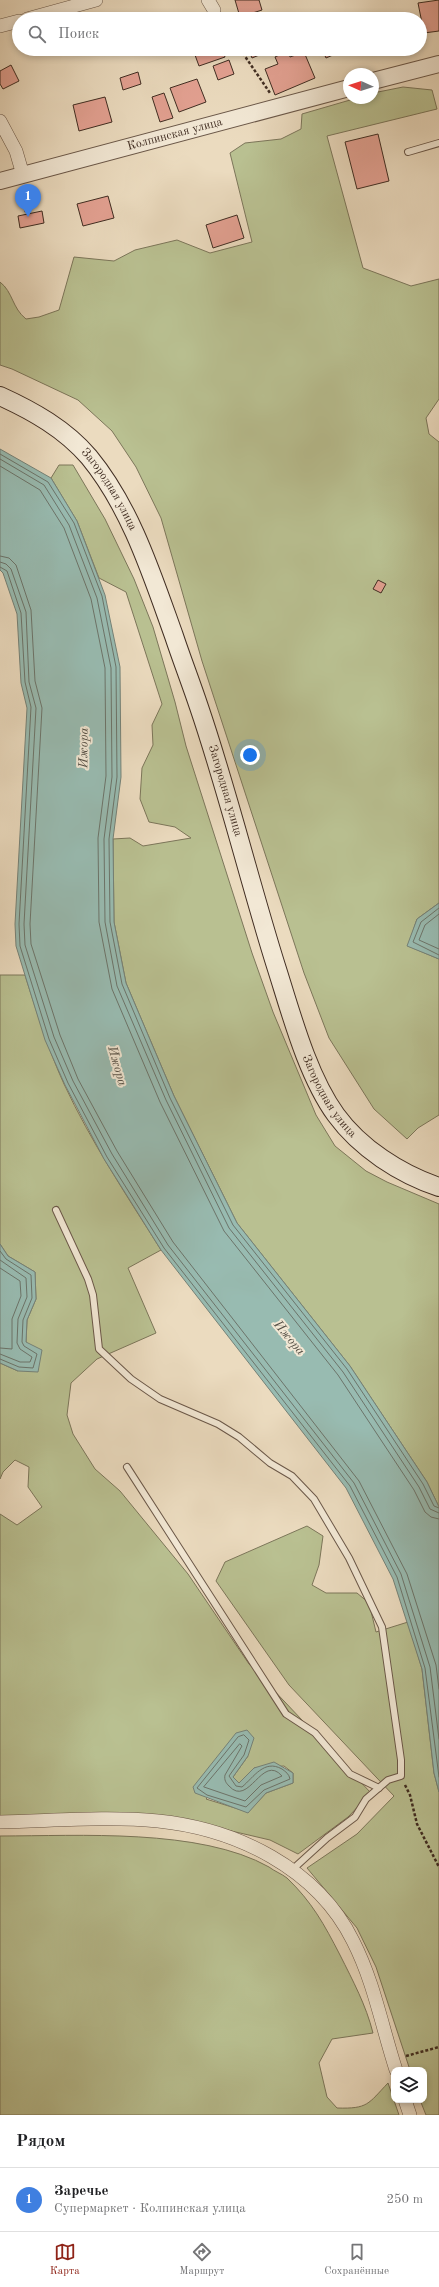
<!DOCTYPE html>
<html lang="ru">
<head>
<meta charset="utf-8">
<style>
  :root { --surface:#fff; --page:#f2f2f2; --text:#202124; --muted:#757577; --line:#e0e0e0; --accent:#8f2418 }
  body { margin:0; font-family:"Old Standard TT",serif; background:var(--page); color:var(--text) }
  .controls { position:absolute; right:12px; bottom:12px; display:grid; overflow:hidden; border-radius:8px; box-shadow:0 2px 6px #0003 }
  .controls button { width:36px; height:36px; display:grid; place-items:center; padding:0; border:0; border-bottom:1px solid var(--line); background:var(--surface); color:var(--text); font:20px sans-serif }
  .compass { position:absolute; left:343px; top:68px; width:36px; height:36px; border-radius:50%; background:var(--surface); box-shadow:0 2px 6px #0003; rotate:273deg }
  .you { position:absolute; left:250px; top:755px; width:14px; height:14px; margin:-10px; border:3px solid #fff; border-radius:50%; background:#1a73e8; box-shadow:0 0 0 6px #1a73e833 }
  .badge { display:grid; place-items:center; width:26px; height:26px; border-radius:50%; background:var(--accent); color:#fff; font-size:13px; font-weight:700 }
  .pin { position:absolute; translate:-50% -33px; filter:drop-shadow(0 1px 2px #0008) }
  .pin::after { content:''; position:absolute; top:21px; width:14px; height:12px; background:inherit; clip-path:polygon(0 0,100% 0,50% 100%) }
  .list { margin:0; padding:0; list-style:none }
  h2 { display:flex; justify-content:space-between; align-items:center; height:52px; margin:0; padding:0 16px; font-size:17px }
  h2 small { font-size:13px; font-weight:400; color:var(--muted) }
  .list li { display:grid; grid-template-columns:26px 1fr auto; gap:12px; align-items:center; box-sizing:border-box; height:64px; padding:0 16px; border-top:1px solid var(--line) }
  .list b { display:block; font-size:15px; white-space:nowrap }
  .list p { margin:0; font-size:13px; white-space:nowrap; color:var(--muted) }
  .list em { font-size:13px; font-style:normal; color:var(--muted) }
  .icon { flex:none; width:22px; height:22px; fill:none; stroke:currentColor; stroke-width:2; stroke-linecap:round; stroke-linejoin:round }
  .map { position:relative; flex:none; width:439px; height:2115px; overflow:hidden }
  .search { position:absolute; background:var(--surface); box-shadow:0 2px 6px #0003; left:12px; right:12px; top:12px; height:44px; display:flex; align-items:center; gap:10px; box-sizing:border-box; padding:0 14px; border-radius:22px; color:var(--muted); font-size:15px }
  .sheet { height:116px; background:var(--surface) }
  nav { display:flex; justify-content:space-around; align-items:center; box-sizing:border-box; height:56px; border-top:1px solid var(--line); background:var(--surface); font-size:11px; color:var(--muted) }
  nav a { display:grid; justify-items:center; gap:2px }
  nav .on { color:var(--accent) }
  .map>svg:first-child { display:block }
  .green { fill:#b9c091; stroke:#7c765a; fill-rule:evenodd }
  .water { fill:#98bbb1; stroke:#758278 }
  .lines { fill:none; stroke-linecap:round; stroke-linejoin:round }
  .shore { stroke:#6c746a; stroke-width:1 }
  .building { fill:#e3a192; stroke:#402d22 }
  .service-casing { stroke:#6b5849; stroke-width:8 }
  .minor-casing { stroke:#6b5849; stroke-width:14 }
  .tertiary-casing { stroke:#6b5849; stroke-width:18 }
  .secondary-casing { stroke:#402d22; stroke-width:20 }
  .path { stroke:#402d22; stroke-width:2.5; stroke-dasharray:3 2; stroke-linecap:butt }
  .service { stroke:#f2e8d5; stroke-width:6 }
  .minor { stroke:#f2e8d5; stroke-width:13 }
  .tertiary { stroke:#f2e8d5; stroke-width:16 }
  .secondary { stroke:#f2e8d5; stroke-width:18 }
  .labels { text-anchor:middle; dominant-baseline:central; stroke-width:4; stroke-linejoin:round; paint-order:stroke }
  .street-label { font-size:12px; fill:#402d22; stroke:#f2e8d5 }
  .water-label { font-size:13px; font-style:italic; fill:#565046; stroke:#f2e8d5 }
</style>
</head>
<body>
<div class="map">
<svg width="439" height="2115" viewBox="0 0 439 2115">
  <rect width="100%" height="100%" fill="#ebdbbf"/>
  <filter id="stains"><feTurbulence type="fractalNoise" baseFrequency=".005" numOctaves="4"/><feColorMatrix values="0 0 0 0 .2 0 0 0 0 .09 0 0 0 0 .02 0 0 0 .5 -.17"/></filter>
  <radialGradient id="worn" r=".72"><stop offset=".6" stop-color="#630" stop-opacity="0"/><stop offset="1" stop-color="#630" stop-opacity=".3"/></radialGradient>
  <!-- green -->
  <g class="green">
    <path d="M403,87L432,90L437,109L327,136L363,268L411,286L439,279V399L426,418L429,434L439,442V903L417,919L408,946L439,959V1115L418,1128L407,1139L374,1109L329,1038L304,973L202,661L161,518L136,467L112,431L78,400L12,369L0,365V282C13,292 12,308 26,319L39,317L59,310L74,257L114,261L135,250L177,240L210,253L252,242L230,153L245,143L281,139L301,129L302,114L357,98H373V93Z"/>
    <path d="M59,465H73L105,519L134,579L153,627L175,702L186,746L252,953L273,1012L316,1115L335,1146L366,1171L387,1182L439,1204V1507L427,1482L350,1366L237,1223L174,1096L126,983L114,922L113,839L130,838L143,846L191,838L175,827L149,822L140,799L142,768L153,745L152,725L162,704L126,592L99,578L77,521L51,478Z"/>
    <path d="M0,975H25C37,1013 48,1049 64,1084C91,1142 127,1196 161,1250L128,1268L156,1333L97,1359L71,1383L67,1415L73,1434L95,1469L120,1491L188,1574L249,1664L371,1793L348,1817L298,1854L270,1840L180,1819L0,1817V1514L17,1525L42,1507L28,1487L29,1467L15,1460L3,1472L0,1479V1363L18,1371L26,1342L27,1320L36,1299L35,1272L8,1256L0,1244ZM248,1756L233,1777L239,1784L254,1768L284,1766L293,1773V1783L266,1793L248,1812L206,1799Z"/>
    <path d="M307,1526L323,1536L319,1565L312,1585L326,1593H357L369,1603L376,1632L408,1622L422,1669L434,1773L439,1792V2115H426L420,2100H424V2070H410L376,1967L357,1928L307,1868L357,1834L394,1796L289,1685L216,1581L225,1562Z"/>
    <path d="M0,1836C79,1836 200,1828 269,1867C274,1871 282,1874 287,1878C312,1902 324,1924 340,1955C353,1981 366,2005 373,2033L332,2039L319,2063L327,2097L337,2108C368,2109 368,2104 388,2083L399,2115H0Z"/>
  </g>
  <!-- water -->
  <g class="water">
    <path d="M0,449L51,478L77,521L105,595L120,667L121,777L113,839L114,922L126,983L174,1096L237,1223L350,1366L427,1482L439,1507V1792L434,1773L422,1669L393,1579L346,1488L161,1250L104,1159L65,1085L45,1040L16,946L15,924L27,708L21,683L17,614L3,573L0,570Z"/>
    <path d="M439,903V959L407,946L417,919Z"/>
    <path d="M0,1244L8,1256L35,1272L36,1299L27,1320L26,1342L42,1350L38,1372L18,1371L0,1363Z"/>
    <path d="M247,1730L254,1738L248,1756L233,1777L239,1783L254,1768L274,1762L293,1773V1783L266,1793L248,1813L195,1793L193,1787L236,1733Z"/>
  </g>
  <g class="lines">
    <!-- shore -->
    <g class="shore">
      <path d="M0,454L48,482L74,523L102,596L116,667L117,777L109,839L110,922L122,984L170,1098L233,1225L347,1369L423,1484L434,1506L439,1508"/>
      <path d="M0,459L44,485L69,525L97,598L111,668L112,777L104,839L105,922L117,986L166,1100L229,1228L343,1372L419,1487L430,1509L439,1513"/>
      <path d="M0,466L40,490L64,528L91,599L105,668L106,776L98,838L99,922L112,989L160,1102L224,1231L338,1375L414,1490L425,1512L431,1517L439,1519"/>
      <path d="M0,556L9,558L16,565L31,610L35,681L42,708L30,924L31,944L60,1035L78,1079L117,1151L173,1242L359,1481L407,1574L436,1665L439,1689"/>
      <path d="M0,562L6,564L11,569L26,612L29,682L36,708L24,924L25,945L54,1037L73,1081L112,1154L168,1245L354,1483L401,1574L430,1667L439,1739"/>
      <path d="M0,567L7,571L21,613L25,682L31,707L19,924L20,946L49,1039L68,1083L107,1157L164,1248L350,1486L397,1577L425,1668L439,1777"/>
      <path d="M439,908L421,922L413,942L439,955"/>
      <path d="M439,914L425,925L419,940L439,949"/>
      <path d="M0,1251L6,1259L31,1275L32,1298L23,1320L22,1342L24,1346L37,1354L33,1368L19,1367L0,1359"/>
      <path d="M0,1260L26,1278L27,1297L18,1319L17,1343L20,1349L32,1357L30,1362H20L0,1354"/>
      <path d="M0,1268L20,1281L21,1296L12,1319V1349L0,1348"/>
      <path d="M244,1735L249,1740L244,1755L229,1776L236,1786L242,1787C254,1777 264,1759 282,1769C286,1772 289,1774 290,1779L264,1790L246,1807L207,1795L197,1788L238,1737Z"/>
      <path d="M240,1744L242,1746L225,1775C224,1780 226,1783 229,1786C249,1808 262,1753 282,1776L261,1785L245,1801L204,1787Z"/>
    </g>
  </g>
  <!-- building -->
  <g class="building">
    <path d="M235,0H259L262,10L240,17Z"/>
    <path d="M439,0V31L424,33L418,3Z"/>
    <path d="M159,14L161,19H145Z"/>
    <path d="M211,49H222L225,57L199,66L195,55Z"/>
    <path d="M248,49H268L269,51L252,58Z"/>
    <path d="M322,49H347L326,58Z"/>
    <path d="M288,51L290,57L304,52L315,78L275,95L265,69L278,64L275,57Z"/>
    <path d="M229,60L234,74L218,80L213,66Z"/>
    <path d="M11,65L19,81L3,89L0,84V71Z"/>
    <path d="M138,72L141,84L123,90L120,78Z"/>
    <path d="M197,79L206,102L179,112L170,88Z"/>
    <path d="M164,93L173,118L160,122L152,97Z"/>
    <path d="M105,97L112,122L79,131L73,105Z"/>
    <path d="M378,134L389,181L357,189L345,142Z"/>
    <path d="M108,196L114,218L83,226L77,204Z"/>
    <path d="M42,211L44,223L20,228L18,216Z"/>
    <path d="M237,215L244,238L213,248L206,225Z"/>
    <path d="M378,580L386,584L381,593L373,589Z"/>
  </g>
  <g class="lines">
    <defs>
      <g id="service">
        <path d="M408,152L439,143"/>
        <path d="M56,1210L88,1279L93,1295L99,1349L131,1379L160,1399L218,1424L239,1437L270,1463L292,1476L314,1499L349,1558L382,1627L401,1760V1776L388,1780L366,1799L355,1817L327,1838L293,1869"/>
        <path d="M127,1467L286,1714L315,1733L350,1774L379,1788"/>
      </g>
      <g id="minor">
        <path d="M208,0L214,10"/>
        <path d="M27,19L96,0"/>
        <path d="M0,26L19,21"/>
        <path d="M0,121L16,151L23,175"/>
        <path d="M0,1822C52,1821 106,1816 158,1821C236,1829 317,1868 353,1941C374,1982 382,2027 396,2070"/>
        <path d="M405,2100L410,2115"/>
      </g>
      <g id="tertiary">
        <path d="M373,81L439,64"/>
        <path id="s1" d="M0,181L349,88"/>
      </g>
      <g id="secondary">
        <path id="s2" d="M0,396C33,411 65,429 89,457C131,508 152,575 174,636C182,660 191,683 199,707C228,792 249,880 276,966C291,1013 307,1075 336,1115C360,1148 400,1174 439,1187"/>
      </g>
    </defs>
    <!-- service casing -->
    <use href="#service" class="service-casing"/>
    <!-- minor casing -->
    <use href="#minor" class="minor-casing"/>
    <!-- tertiary casing -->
    <use href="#tertiary" class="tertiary-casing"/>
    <!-- secondary casing -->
    <use href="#secondary" class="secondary-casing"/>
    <!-- path -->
    <g class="path">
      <path d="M240,49L270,93"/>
      <path d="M20,191L26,212"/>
      <path d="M405,1785L410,1795L417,1824L439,1867"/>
      <path d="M406,2056L439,2047"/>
    </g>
    <!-- service -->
    <use href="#service" class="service"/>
    <!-- minor -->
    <use href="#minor" class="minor"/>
    <!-- tertiary -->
    <use href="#tertiary" class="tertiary"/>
    <!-- secondary -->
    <use href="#secondary" class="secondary"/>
  </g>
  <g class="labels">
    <!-- street labels -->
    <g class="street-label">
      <text stroke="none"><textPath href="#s1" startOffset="181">Колпинская улица</textPath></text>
      <text stroke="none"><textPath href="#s2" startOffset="147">Загородная улица</textPath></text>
      <text stroke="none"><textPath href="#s2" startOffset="471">Загородная улица</textPath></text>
      <text stroke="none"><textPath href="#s2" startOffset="795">Загородная улица</textPath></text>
    </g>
    <!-- water labels -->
    <g class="water-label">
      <text transform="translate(84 748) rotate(-89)">Ижора</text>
      <text transform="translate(117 1066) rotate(74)">Ижора</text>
      <text transform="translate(289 1338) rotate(50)">Ижора</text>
    </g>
  </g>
  <rect width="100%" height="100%" filter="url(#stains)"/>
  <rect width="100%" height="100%" fill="url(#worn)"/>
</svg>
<div class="controls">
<button><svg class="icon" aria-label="layers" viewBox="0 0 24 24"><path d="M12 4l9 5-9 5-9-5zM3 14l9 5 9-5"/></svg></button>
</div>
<svg class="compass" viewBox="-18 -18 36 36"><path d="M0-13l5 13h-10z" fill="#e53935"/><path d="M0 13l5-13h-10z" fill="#757577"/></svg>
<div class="you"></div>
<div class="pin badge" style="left:28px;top:217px;background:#3f7fe0">1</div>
<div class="search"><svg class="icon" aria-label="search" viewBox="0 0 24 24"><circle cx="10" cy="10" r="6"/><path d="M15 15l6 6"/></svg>Поиск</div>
</div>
<section class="sheet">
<h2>Рядом<small></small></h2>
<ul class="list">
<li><span class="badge" style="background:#3f7fe0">1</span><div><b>Заречье</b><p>Супермаркет · Колпинская улица</p></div><em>250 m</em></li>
</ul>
</section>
<nav>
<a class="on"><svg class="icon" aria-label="map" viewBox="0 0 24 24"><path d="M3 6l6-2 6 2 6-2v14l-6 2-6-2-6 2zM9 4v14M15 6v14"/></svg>Карта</a>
<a><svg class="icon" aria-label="directions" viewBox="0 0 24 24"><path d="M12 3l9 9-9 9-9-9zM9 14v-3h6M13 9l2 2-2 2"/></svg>Маршрут</a>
<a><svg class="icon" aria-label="saved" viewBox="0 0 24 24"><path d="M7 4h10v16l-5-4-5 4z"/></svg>Сохранённые</a>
</nav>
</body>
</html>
